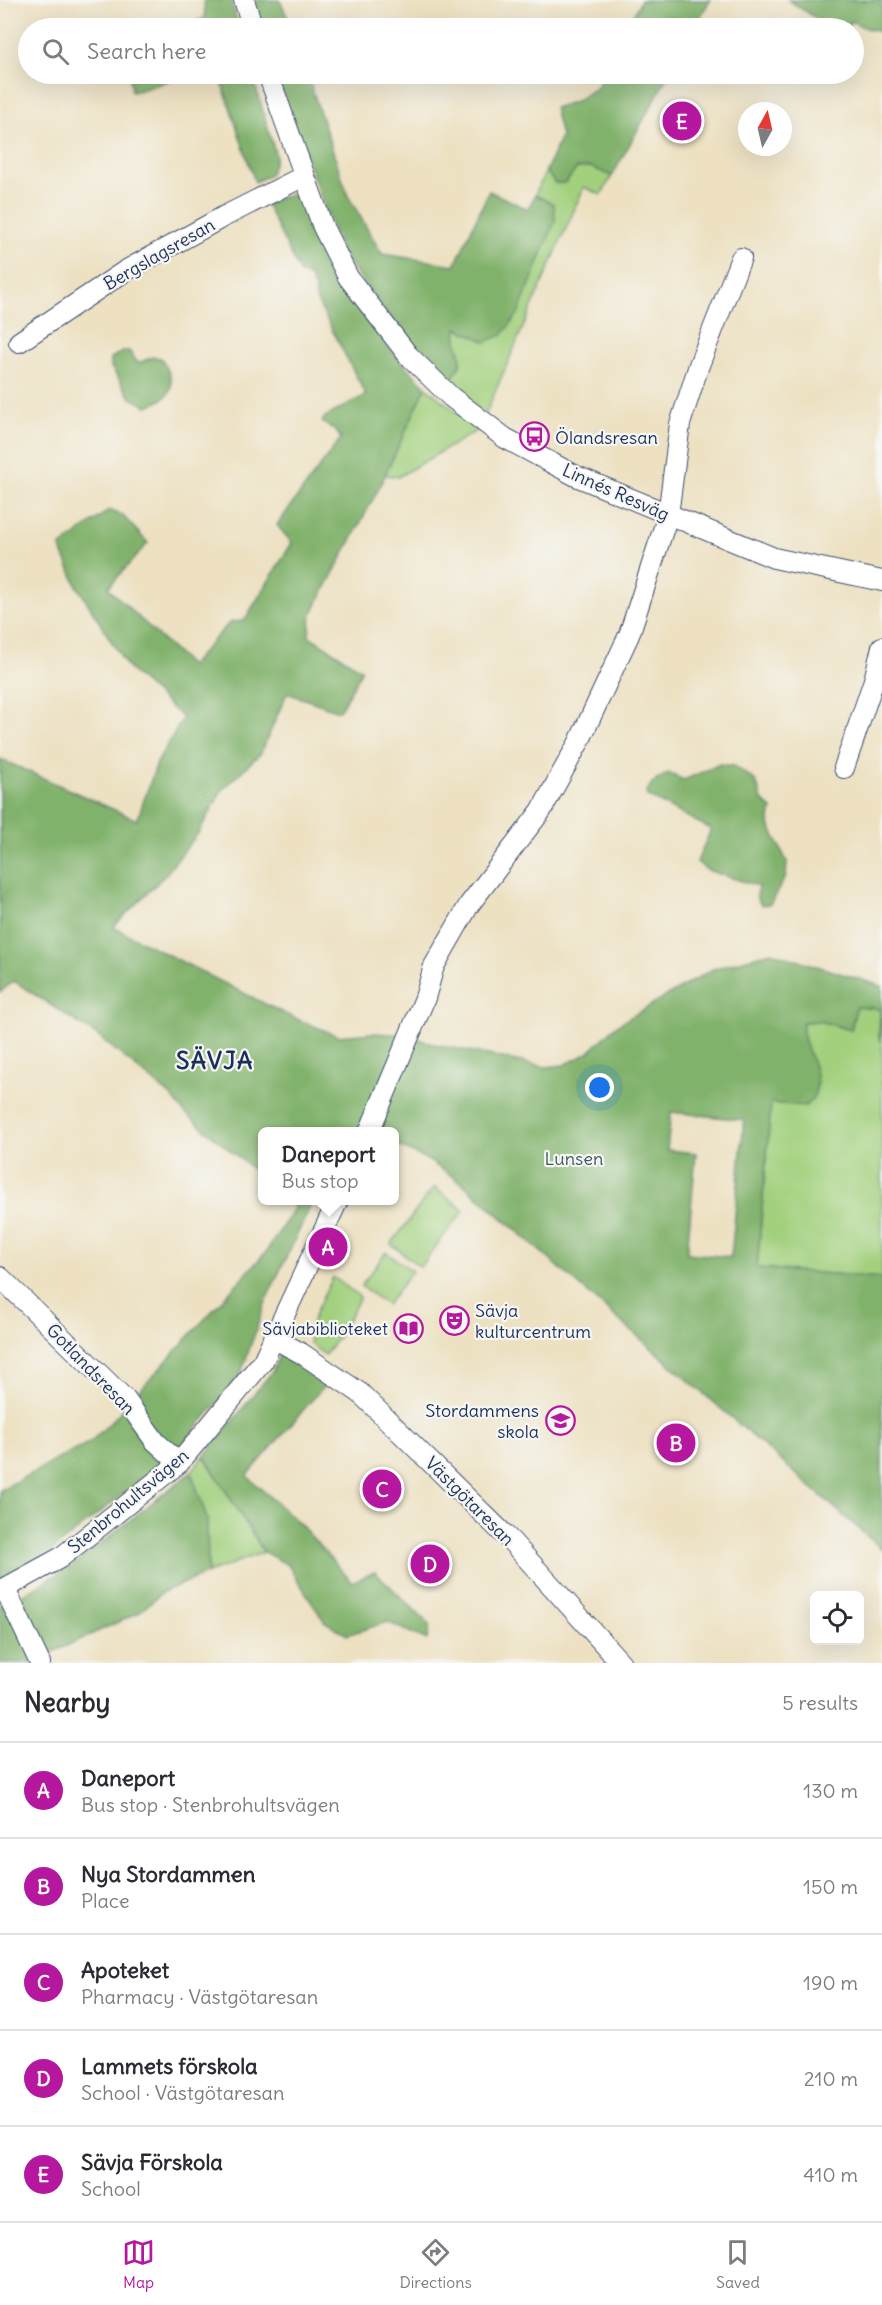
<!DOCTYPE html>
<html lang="en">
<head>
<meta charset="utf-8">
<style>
  :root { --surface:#fff; --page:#f7f7f7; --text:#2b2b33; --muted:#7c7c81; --line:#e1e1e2; --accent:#b5179e }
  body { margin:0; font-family:Delius,sans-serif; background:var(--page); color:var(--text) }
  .controls { position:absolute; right:18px; bottom:18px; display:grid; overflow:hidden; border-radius:9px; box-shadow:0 6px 24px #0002 }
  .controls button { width:54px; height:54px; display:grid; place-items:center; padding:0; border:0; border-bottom:2px solid var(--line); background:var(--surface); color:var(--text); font:30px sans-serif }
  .compass { position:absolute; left:738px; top:102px; width:54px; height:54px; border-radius:50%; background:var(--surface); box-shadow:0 6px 24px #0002; rotate:8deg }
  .you { position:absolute; left:600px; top:1088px; width:21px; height:21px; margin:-15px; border:4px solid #fff; border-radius:50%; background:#1a73e8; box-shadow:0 0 0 9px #1a73e833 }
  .badge { display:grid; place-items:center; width:39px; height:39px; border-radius:50%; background:var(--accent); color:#fff; font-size:20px; font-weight:700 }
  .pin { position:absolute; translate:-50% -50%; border:3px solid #fff; box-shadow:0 2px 6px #0006 }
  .popup { position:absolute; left:258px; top:1127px; width:141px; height:78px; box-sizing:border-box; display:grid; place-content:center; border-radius:9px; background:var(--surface); filter:drop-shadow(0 2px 4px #0005); font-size:20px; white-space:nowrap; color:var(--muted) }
  .popup b { font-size:22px; color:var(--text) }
  .popup::after { content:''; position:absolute; left:50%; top:100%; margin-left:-12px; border:12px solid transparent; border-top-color:var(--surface) }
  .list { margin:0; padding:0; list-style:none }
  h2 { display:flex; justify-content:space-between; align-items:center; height:78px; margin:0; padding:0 24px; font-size:26px }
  h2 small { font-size:20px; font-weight:400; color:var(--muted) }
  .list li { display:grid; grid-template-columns:39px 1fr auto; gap:18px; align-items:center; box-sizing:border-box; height:96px; padding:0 24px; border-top:2px solid var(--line) }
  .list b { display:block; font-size:22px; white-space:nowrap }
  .list p { margin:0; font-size:20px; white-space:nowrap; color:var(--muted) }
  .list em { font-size:20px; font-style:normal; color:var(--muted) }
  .icon { flex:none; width:33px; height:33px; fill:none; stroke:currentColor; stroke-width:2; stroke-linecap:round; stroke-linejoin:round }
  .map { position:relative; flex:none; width:882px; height:1663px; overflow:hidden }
  .search { position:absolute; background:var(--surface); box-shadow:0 6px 24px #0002; left:18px; right:18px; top:18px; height:66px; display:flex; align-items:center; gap:15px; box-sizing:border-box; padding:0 21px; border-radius:33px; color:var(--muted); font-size:22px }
  .sheet { height:558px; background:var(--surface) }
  nav { display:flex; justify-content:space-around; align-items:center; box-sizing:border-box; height:84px; border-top:2px solid var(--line); background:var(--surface); font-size:16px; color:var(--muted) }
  nav a { display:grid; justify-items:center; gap:3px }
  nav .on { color:var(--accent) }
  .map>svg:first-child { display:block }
  .green { fill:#a2d07d; stroke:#5e806e; stroke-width:1.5 }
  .forest { fill:#81b26c; stroke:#4e7065; stroke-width:1.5; fill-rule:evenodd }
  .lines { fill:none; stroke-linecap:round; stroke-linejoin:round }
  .minor-casing { stroke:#3a4a6d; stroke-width:22 }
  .minor { stroke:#fff; stroke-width:20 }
  .labels { text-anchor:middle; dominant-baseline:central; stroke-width:4.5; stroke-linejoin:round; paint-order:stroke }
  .street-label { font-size:18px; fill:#1b2f5e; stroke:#f6f6f2 }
  .poi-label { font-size:18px; fill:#1b2f5e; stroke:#f6f6f2; text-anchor:start }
  .park-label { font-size:18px; fill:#3d5766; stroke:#f6f6f2 }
  .district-label { font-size:24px; font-weight:bold; letter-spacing:1.5px; fill:#1b2f5e; stroke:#f6f6f2 }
</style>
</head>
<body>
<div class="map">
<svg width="882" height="1663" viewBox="0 0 882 1663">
  <rect width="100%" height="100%" fill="#f6f6f2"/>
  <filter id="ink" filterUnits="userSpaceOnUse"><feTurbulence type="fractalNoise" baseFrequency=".0167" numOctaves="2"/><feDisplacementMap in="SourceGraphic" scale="12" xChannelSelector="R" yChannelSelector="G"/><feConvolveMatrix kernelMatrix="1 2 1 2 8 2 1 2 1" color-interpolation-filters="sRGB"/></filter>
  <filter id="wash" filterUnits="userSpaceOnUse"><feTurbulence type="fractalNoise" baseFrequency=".008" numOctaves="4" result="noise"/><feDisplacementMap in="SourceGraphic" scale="24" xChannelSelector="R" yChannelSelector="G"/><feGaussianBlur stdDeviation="1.35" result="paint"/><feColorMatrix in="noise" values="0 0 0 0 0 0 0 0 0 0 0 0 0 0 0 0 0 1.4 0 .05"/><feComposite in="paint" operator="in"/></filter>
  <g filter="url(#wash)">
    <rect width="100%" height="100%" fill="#ede1c2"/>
    <!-- green -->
    <g class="green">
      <path d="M591,167L612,176L601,195L584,187L485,415L447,384C475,352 452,357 457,328L553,204L535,195L546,171L555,183H565L577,168Z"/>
      <path d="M426,387L478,430L398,477L385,475Z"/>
      <path d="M856,1007L881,1009L879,1040L882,1042V1278L757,1268L771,1103L787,1104L803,1022L819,1021L851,1030Z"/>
      <path d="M434,1187L464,1210L420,1267L391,1244Z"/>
      <path d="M386,1252L412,1271L387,1305L361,1286Z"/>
      <path d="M333,1277L360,1297L339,1336L325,1355L310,1344C306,1322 324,1297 333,1277Z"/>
      <path d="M204,1456L264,1552L208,1573L207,1519L191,1472Z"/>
    </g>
    <!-- forest -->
    <g class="forest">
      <path d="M204,0H231L239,28H173L205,18Z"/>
      <path d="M251,0H280L292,28H260Z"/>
      <path d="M641,0H710L694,28H627Z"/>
      <path d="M788,0H882V32L865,28L851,21L847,28H831Z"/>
      <path d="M129,74H188C169,79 151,89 132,92Z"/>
      <path d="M219,74H252L276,156L270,175L255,182Z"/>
      <path d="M275,74H307L348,196L382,254L455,265L489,191L528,209L535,195L554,204L555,221L518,314L502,335L486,342L457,328C452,357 475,352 447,384L423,362L342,254Z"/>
      <path d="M604,74H669L612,176L591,167L577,168L565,183H555L546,171L561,136L554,108L576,101L597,87Z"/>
      <path d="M290,194L300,198C308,217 315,238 325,257C353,306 386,348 426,387L379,488L311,615L309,636L362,670L339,711L287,693L261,753L222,790L199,832L165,875L113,927L285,1014L338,1036L371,1033L410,1035L429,1043L546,1067L564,1065L588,1053L617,1025L713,969L771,952L882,986V1042L879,1040L880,1009L856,1007L851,1030L819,1021L803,1022C800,1046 823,1069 815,1094C813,1098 809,1103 806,1106L771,1103L757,1268L882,1278V1549L462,1183L426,1159L394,1144V1132L356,1131L347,1128L345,1132H262V1177L184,1112L171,1096L98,1036L14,981L0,992V759L137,820L157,763L183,718L128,668L77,586L60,547L109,510L123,516L148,543L108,588L190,666L230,622L244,621L292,543L277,525L341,438L335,430L322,422L325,417L366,395L316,299L315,289L309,276L300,273L266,204ZM671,1112L744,1120L731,1257L687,1253L696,1153L667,1150Z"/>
      <path d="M124,351H129L138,363L153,357L161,358C176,381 177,397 147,406L131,398L111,367V358Z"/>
      <path d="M720,764L734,766L756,781L762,800L772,809L769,824L787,862L786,876L770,904L761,905L757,898L758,886L707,870L697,862L711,829L647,796V791L652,783L668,773L684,780Z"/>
      <path d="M288,1201H313L267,1298L240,1376L177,1451L50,1552L0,1580V1490L90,1442L110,1423L266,1252L295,1207Z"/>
      <path d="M282,1349L334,1374L247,1476L300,1524L352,1582L375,1572L430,1625L427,1640L387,1622L347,1635L324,1621L288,1565L264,1552L204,1456L272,1372Z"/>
      <path d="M191,1472L207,1519L208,1573L163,1592L138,1613L29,1663H0V1593L16,1598L71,1567Z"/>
    </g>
  </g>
  <g filter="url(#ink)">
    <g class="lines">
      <defs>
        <g id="minor">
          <path d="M244,0L253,28"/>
          <path d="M268,74L323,227L348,277L408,355L451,397L505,438L576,476L774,558L882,581"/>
          <path d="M19,342L125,271L223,217L304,176"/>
          <path d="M844,768L874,680L882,647"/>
          <path d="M369,1132L425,998L434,966L469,905L541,811L579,742L629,635L668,515L680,424L699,365L741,258"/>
          <path d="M0,1277L125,1399L155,1441L179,1463"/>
          <path d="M273,1338L301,1353L360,1393L512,1542L621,1663"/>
          <path d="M5,1589L40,1663"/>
          <path d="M0,1591L60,1558L179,1463L263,1361L338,1200"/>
        </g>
      </defs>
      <!-- minor casing -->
      <use href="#minor" class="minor-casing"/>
      <!-- minor -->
      <use href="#minor" class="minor"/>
    </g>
  </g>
  <!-- icons -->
  <defs>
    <symbol id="bus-ring" viewBox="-11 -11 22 22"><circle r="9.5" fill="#f6f6f2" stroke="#b5179e" stroke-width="1.5"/><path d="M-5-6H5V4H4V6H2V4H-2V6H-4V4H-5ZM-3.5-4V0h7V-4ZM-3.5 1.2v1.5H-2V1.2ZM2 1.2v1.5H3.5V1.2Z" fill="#b5179e"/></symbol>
    <symbol id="theatre-ring" viewBox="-11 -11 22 22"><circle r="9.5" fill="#f6f6f2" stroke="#b5179e" stroke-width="1.5"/><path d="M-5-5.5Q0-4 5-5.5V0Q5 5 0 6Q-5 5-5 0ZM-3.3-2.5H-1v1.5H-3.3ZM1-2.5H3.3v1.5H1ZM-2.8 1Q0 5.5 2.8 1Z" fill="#b5179e"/></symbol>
    <symbol id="library-ring" viewBox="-11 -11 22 22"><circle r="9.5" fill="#f6f6f2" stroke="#b5179e" stroke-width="1.5"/><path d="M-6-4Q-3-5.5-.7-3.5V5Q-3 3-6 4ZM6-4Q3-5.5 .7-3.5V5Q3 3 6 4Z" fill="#b5179e"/></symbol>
    <symbol id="school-ring" viewBox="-11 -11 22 22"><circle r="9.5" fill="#f6f6f2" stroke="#b5179e" stroke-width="1.5"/><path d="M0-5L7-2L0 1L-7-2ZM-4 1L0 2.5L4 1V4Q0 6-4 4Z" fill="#b5179e"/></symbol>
  </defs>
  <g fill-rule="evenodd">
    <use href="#bus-ring" x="518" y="420" width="33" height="33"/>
    <use href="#theatre-ring" x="438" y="1304" width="33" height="33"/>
    <use href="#library-ring" x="392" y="1312" width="33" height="33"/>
    <use href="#school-ring" x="544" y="1404" width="33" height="33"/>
  </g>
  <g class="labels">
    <!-- street labels -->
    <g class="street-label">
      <text transform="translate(159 254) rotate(-30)">Bergslagsresan</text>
      <text transform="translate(616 492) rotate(24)">Linnés Resväg</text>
      <text transform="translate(91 1369) rotate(46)">Gotlandsresan</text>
      <text transform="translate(128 1501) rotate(-40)">Stenbrohultsvägen</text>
      <text transform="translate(470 1501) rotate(45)">Västgötaresan</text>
    </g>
    <!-- poi labels -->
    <g class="poi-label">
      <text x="555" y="437">Ölandsresan</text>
      <text x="475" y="1310">Sävja<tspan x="475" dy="21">kulturcentrum</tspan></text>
      <text x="388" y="1328" text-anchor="end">Sävjabiblioteket</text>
      <text x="539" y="1410" text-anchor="end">Stordammens<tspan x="539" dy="21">skola</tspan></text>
    </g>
    <!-- park labels -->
    <g class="park-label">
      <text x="574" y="1158">Lunsen</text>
    </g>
    <!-- district labels -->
    <g class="district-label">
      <text x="215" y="1060">SÄVJA</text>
    </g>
  </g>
</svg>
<div class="controls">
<button><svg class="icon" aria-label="locate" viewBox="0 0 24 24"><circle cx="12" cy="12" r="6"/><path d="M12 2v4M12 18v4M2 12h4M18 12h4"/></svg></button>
</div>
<svg class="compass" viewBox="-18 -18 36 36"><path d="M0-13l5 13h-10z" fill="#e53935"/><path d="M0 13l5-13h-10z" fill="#7c7c81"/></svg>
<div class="you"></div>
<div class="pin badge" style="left:328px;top:1247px">A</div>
<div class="popup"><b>Daneport</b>Bus stop</div>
<div class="pin badge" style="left:676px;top:1443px">B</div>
<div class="pin badge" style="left:382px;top:1489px">C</div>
<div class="pin badge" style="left:430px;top:1564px">D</div>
<div class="pin badge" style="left:682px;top:121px">E</div>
<div class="search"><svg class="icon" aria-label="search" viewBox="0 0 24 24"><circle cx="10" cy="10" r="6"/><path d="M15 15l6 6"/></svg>Search here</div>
</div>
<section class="sheet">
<h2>Nearby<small>5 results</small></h2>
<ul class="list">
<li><span class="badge">A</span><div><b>Daneport</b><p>Bus stop · Stenbrohultsvägen</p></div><em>130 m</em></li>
<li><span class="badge">B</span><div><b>Nya Stordammen</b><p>Place</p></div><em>150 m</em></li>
<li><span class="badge">C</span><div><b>Apoteket</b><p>Pharmacy · Västgötaresan</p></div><em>190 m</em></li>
<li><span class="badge">D</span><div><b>Lammets förskola</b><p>School · Västgötaresan</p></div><em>210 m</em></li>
<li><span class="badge">E</span><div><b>Sävja Förskola</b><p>School</p></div><em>410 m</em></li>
</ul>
</section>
<nav>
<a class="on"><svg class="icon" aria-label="map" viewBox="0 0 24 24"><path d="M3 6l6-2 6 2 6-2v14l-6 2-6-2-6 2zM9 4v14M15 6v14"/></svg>Map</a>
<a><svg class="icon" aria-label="directions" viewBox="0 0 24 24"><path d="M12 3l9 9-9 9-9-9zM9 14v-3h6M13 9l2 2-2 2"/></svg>Directions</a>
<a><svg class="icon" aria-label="saved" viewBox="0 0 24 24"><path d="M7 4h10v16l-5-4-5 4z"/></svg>Saved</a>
</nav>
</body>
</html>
